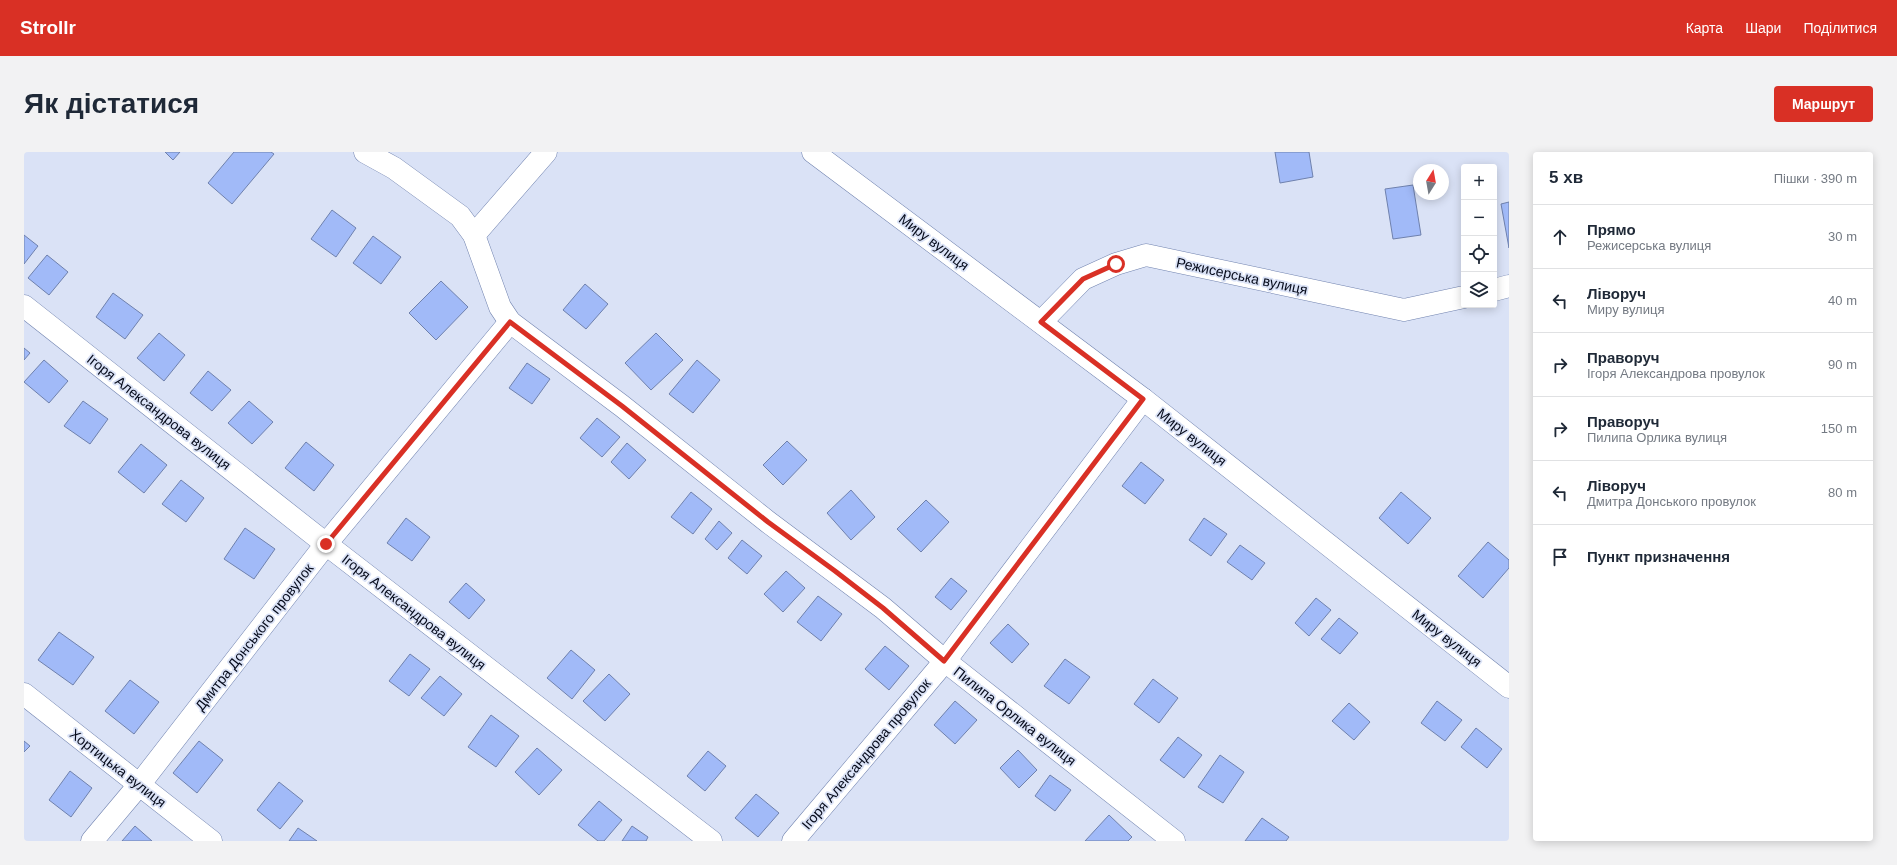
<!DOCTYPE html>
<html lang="uk">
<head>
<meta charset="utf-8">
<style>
  :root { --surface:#fff; --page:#f2f2f3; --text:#1f2937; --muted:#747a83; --line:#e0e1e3; --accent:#d93025 }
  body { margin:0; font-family:Arial,sans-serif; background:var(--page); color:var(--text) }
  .controls { position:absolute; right:12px; top:12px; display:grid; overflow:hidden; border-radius:4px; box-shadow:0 2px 10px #0003 }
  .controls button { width:36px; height:36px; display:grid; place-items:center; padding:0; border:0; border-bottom:1px solid var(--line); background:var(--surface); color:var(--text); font:20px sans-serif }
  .compass { position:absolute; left:1389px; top:12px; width:36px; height:36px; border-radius:50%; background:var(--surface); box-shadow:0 2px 10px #0003; rotate:11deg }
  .stop { position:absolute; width:12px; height:12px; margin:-9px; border:3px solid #d93025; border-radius:50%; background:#fff }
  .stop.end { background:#d93025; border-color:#fff; box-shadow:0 1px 4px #0008 }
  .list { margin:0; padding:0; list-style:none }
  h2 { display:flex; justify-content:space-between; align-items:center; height:52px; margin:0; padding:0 16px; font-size:17px }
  h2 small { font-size:13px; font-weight:400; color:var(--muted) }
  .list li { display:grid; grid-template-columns:26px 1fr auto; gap:12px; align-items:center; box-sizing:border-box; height:64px; padding:0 16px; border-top:1px solid var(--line) }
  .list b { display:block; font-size:15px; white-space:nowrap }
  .list p { margin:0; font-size:13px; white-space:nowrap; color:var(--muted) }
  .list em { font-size:13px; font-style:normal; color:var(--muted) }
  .icon { flex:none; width:22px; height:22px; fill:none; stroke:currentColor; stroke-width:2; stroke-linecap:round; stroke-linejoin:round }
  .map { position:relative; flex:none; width:1485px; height:689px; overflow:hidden; border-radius:4px }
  header { display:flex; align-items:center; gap:24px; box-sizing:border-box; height:56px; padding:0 20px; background:var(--accent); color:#fff }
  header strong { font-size:19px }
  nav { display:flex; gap:22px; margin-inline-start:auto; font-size:14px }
  .intro { display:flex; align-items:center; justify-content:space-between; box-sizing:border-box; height:96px; padding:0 24px }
  h1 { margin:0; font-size:28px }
  .button { padding:10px 18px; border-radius:4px; background:var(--accent); color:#fff; font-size:14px; font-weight:700 }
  main { display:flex; gap:24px; padding:0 24px }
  aside { flex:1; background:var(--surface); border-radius:4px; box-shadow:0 2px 10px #0003 }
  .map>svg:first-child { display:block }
  .building { fill:#a1baf8; stroke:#6f81ad }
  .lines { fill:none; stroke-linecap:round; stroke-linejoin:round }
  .street-casing { stroke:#7183af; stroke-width:23 }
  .secondary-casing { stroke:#7183af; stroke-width:23 }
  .street { stroke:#fff; stroke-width:22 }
  .secondary { stroke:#fff; stroke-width:22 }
  .route { stroke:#d93025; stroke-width:5 }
  .labels { text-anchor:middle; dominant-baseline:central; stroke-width:3.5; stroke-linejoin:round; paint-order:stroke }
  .street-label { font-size:14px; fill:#050a1a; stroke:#dae2f6 }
</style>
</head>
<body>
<header>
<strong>Strollr</strong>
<nav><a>Карта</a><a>Шари</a><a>Поділитися</a></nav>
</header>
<div class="intro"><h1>Як дістатися</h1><a class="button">Маршрут</a></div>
<main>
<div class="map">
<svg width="1485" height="689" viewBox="0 0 1485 689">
  <rect width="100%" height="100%" fill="#dae2f6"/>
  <!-- building -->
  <g class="building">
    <path d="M141,0H156L149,8Z"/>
    <path d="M210,0H247L250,2L208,52L184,31Z"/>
    <path d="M1251,0H1285L1289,25L1256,31Z"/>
    <path d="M1389,33L1397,83L1369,87L1361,37Z"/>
    <path d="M1485,50V96L1477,52Z"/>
    <path d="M308,58L332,76L312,105L287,87Z"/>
    <path d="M0,83L14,94L0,112Z"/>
    <path d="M349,84L377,105L357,132L329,111Z"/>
    <path d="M23,103L44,120L25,143L4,126Z"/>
    <path d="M417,129L444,155L412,188L385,161Z"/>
    <path d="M561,132L584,152L562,177L539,158Z"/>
    <path d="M89,141L119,163L101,187L72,165Z"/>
    <path d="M135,181L161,203L140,229L113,206Z"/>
    <path d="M632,181L659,208L627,238L601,211Z"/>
    <path d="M0,196L6,201L0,208Z"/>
    <path d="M20,208L44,229L25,251L0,230Z"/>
    <path d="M673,208L696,228L669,261L645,242Z"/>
    <path d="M503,211L526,227L508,252L485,236Z"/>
    <path d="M184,219L207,238L188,259L166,241Z"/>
    <path d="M59,249L84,267L66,292L40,274Z"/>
    <path d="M225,249L249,270L228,292L204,271Z"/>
    <path d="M573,266L596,285L578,305L556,286Z"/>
    <path d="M763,289L783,308L759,333L739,313Z"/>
    <path d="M282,290L310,313L290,339L261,316Z"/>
    <path d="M603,291L622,308L605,327L587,310Z"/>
    <path d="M117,292L143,313L120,341L94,320Z"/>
    <path d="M1117,310L1140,328L1121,352L1098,334Z"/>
    <path d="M157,328L180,346L162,370L138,352Z"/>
    <path d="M827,338L851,365L827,388L803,361Z"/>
    <path d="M667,340L688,357L669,382L647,365Z"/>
    <path d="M1377,340L1407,366L1384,392L1355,366Z"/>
    <path d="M902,348L925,370L897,400L873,377Z"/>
    <path d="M382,366L406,385L388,409L363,391Z"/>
    <path d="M1180,366L1203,382L1187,404L1165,388Z"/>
    <path d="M695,369L708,381L693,398L681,387Z"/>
    <path d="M221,376L251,397L230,427L200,407Z"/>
    <path d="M718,388L738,404L723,422L704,406Z"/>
    <path d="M1464,390L1485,408V416L1459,446L1434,424Z"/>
    <path d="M1216,393L1241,411L1228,428L1203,410Z"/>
    <path d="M762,419L781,436L759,460L740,442Z"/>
    <path d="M927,426L943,439L927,458L911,445Z"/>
    <path d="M442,431L461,448L445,467L425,450Z"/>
    <path d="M794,444L818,462L797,489L773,470Z"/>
    <path d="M1292,446L1307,458L1285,484L1271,471Z"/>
    <path d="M1315,466L1334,481L1316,502L1297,487Z"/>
    <path d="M984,472L1005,492L988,511L966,491Z"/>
    <path d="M35,480L70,505L49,533L14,508Z"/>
    <path d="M861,494L885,514L865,538L841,517Z"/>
    <path d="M547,498L571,518L548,547L523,526Z"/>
    <path d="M386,502L406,517L385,544L365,529Z"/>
    <path d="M1041,507L1066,525L1045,552L1020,534Z"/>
    <path d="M585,522L606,542L581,569L559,549Z"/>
    <path d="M416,524L438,542L420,564L397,546Z"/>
    <path d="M1129,527L1154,546L1135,571L1110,552Z"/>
    <path d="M106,528L135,550L110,582L81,559Z"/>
    <path d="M931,549L953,568L931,592L910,573Z"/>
    <path d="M1413,549L1438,568L1421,589L1397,571Z"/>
    <path d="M1325,551L1346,570L1330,588L1308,569Z"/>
    <path d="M467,563L495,584L472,615L444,595Z"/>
    <path d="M1452,576L1478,597L1463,616L1437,595Z"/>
    <path d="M1154,585L1178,603L1160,626L1136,608Z"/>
    <path d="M0,589L6,594L0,600Z"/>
    <path d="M175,589L199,608L173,641L149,621Z"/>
    <path d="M513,596L538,618L515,643L491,620Z"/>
    <path d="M994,598L1013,618L995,636L976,616Z"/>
    <path d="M684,599L702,614L681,639L663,624Z"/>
    <path d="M1196,603L1220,620L1199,651L1174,635Z"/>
    <path d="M46,619L68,636L47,665L25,648Z"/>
    <path d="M1026,623L1047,638L1031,659L1011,644Z"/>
    <path d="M255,630L279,649L256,677L233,658Z"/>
    <path d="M732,642L755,661L734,685L711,666Z"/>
    <path d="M575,649L598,668L580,689H574L554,673Z"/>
    <path d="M1085,663L1108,685L1104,689H1061Z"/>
    <path d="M1238,666L1265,685L1262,689H1221Z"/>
    <path d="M111,674L128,689H98Z"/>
    <path d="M608,674L624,685L622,689H598Z"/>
    <path d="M274,676L293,689H265Z"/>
  </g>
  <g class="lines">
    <defs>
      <g id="street">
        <path d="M341,0L370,16L436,64L450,83L476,155L486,170L598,254L744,370L859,456L921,509L1150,689"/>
        <path d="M450,83L522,0"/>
        <path d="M1470,138L1485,134"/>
        <path d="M0,154L302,392L687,689"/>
        <path d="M1017,170L1059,127L1092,112L1122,103L1380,158L1440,145"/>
        <path d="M0,542L187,689"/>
        <path d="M68,689L115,633L302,392L486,170"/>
        <path d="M769,689L921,509L1119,247"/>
      </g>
      <path id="secondary" d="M789,0L1119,247L1485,535"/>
    </defs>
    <!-- street casing -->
    <use href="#street" class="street-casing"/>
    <!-- secondary casing -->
    <use href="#secondary" class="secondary-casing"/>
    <!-- street -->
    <use href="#street" class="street"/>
    <!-- secondary -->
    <use href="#secondary" class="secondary"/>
  </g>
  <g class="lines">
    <!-- route -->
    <path class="route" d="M302,392L486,170L598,254L744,370L811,419L859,456L920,509L1119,247L1017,170L1059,127L1092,112"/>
  </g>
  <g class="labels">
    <!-- street labels -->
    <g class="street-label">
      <text transform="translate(910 90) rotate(37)">Миру вулиця</text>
      <text transform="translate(1218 124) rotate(12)">Режисерська вулиця</text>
      <text transform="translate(135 260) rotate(38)">Ігоря Александрова вулиця</text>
      <text transform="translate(1168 285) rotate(38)">Миру вулиця</text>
      <text transform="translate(390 460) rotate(38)">Ігоря Александрова вулиця</text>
      <text transform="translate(230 485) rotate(-52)">Дмитра Донського провулок</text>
      <text transform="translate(1423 486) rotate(38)">Миру вулиця</text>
      <text transform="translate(991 564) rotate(38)">Пилипа Орлика вулиця</text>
      <text transform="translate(842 602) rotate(-50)">Ігоря Александрова провулок</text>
      <text transform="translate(94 616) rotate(38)">Хортицька вулиця</text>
    </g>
  </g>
</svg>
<div class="controls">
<button>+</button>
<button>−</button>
<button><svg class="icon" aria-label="locate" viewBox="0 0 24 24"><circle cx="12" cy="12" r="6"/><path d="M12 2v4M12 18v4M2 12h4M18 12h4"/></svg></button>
<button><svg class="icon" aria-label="layers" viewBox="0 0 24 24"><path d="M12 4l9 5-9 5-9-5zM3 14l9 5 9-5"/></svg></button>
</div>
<svg class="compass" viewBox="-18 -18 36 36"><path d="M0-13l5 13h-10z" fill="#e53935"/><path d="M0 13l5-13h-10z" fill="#747a83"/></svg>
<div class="stop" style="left:1092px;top:112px"></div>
<div class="stop end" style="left:302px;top:392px"></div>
</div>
<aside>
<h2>5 хв<small>Пішки · 390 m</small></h2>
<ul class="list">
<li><svg class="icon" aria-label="ahead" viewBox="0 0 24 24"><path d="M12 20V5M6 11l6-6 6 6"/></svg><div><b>Прямо</b><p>Режисерська вулиця</p></div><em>30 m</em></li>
<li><svg class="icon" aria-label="left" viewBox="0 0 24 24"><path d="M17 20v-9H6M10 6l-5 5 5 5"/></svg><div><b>Ліворуч</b><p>Миру вулиця</p></div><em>40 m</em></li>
<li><svg class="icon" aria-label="right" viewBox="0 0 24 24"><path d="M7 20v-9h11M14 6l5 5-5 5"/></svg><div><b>Праворуч</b><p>Ігоря Александрова провулок</p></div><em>90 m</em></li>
<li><svg class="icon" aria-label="right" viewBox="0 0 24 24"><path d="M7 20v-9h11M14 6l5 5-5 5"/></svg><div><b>Праворуч</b><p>Пилипа Орлика вулиця</p></div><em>150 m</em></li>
<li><svg class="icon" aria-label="left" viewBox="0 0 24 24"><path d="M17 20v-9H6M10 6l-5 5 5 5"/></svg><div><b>Ліворуч</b><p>Дмитра Донського провулок</p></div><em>80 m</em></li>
<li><svg class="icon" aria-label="arrive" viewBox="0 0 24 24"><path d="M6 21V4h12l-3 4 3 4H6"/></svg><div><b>Пункт призначення</b></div></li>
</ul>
</aside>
</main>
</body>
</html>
